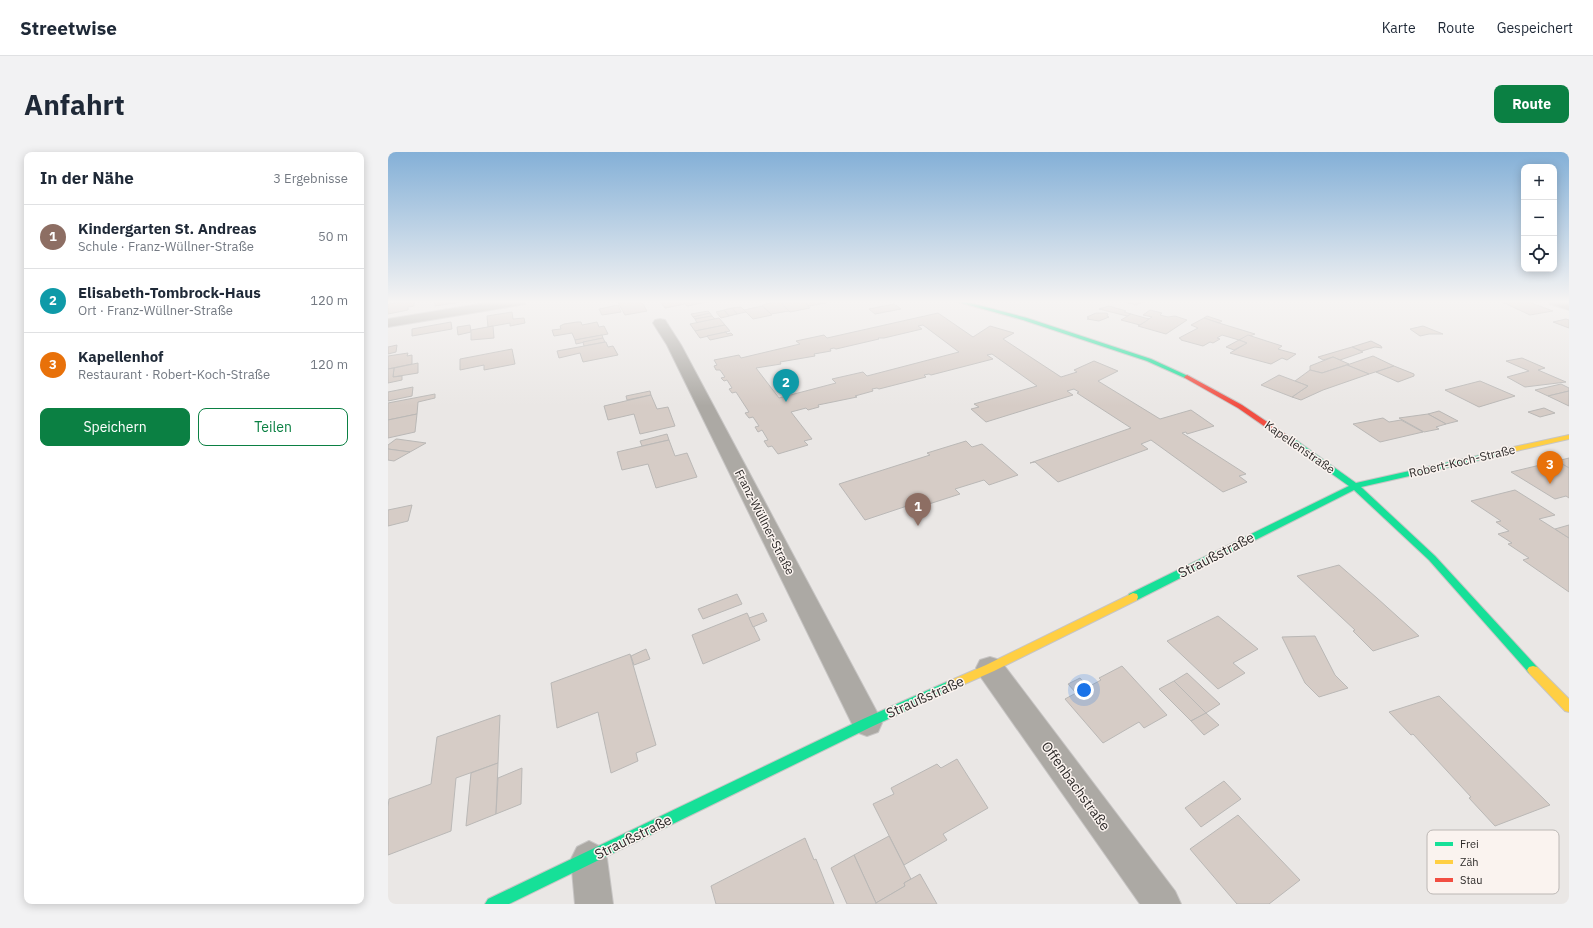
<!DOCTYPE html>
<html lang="de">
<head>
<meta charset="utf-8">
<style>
  :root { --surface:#fff; --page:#f2f2f3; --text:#1f2937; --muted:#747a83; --line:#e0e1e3; --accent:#0b8043 }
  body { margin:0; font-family:"IBM Plex Sans",sans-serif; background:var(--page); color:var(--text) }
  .controls { position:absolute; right:12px; top:12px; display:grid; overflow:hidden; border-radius:8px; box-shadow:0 2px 10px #0003 }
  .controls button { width:36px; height:36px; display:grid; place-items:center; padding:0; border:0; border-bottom:1px solid var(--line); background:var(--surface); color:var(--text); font:20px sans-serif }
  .you { position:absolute; left:696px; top:538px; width:14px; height:14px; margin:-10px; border:3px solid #fff; border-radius:50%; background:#1a73e8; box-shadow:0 0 0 6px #1a73e833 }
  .badge { display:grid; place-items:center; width:26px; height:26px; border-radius:50%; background:var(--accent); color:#fff; font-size:13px; font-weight:700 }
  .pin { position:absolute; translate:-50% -33px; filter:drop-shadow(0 1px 2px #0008) }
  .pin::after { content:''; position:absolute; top:21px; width:14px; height:12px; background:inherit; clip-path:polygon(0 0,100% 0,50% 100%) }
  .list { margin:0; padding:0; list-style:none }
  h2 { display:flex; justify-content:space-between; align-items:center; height:52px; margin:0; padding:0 16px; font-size:17px }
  h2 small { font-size:13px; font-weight:400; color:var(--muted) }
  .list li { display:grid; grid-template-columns:26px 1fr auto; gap:12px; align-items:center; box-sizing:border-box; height:64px; padding:0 16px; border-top:1px solid var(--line) }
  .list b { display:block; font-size:15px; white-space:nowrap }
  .list p { margin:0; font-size:13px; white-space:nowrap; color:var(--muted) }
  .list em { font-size:13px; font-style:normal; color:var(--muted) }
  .actions { display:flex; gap:8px; padding:12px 16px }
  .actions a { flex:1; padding:9px 0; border:1px solid var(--accent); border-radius:8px; text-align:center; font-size:14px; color:var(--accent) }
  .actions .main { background:var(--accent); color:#fff }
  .icon { flex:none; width:22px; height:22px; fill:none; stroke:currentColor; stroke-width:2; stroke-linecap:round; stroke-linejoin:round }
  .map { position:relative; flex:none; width:1181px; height:752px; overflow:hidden; border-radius:8px }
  header { display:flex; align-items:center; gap:24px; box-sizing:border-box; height:56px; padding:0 20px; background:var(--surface); border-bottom:1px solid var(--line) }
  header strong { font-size:19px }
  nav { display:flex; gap:22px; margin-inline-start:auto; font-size:14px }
  .intro { display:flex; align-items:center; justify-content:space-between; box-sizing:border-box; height:96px; padding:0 24px }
  h1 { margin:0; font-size:28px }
  .button { padding:10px 18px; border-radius:8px; background:var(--accent); color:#fff; font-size:14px; font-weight:700 }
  main { display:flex; gap:24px; padding:0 24px }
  aside { flex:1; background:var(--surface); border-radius:8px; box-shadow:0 2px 10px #0003 }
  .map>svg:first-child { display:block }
  .building { fill:#d6ccc6; stroke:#bab8b6; fill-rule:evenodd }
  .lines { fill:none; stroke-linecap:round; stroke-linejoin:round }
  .street-casing { stroke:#c7c5c4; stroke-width:2 }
  .fast-casing { stroke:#c7c5c4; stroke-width:2 }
  .slow-casing { stroke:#c7c5c4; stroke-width:2 }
  .jam-casing { stroke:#c7c5c4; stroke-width:2 }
  .street { fill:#aca9a4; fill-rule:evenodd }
  .fast { fill:#16e098; fill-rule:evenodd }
  .slow { fill:#ffcf43; fill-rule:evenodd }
  .jam { fill:#f24e42; fill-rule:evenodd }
  .labels { text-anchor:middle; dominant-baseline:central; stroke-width:3; stroke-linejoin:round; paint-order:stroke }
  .street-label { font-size:12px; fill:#2d2a29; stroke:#faf3ef }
  .near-street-label { font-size:14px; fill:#2d2a29; stroke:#faf3ef }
  .key { fill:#faf3ef; stroke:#bcb7b4; stroke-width:1 }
  .key-label { font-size:11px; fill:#2d2a29 }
</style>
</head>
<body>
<header>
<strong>Streetwise</strong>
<nav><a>Karte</a><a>Route</a><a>Gespeichert</a></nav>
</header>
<div class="intro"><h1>Anfahrt</h1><a class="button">Route</a></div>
<main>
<aside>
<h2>In der Nähe<small>3 Ergebnisse</small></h2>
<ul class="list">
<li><span class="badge" style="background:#8d6e63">1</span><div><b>Kindergarten St. Andreas</b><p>Schule · Franz-Wüllner-Straße</p></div><em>50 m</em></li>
<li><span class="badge" style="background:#0f9aa8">2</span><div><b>Elisabeth-Tombrock-Haus</b><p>Ort · Franz-Wüllner-Straße</p></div><em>120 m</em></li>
<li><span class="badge" style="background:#e8710a">3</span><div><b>Kapellenhof</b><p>Restaurant · Robert-Koch-Straße</p></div><em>120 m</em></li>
</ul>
<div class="actions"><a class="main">Speichern</a><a>Teilen</a></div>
</aside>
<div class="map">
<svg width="1181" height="752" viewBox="0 0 1181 752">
  <rect width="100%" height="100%" fill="#eae7e5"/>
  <!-- building -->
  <g class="building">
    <path d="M19,149H26V154L20,155V158L0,162V152Z"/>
    <path d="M47,149H79L47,154Z"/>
    <path d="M229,149H253L259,159L237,163Z"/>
    <path d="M272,149H295L297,152L277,156Z"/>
    <path d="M295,149H325L299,154Z"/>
    <path d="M391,149L401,159L383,162L374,153Z"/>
    <path d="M401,149H415L422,156L402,160L393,151Z"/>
    <path d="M415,149H436L438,151L421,154Z"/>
    <path d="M740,149H757L748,153L736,150Z"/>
    <path d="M1138,149L1165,159L1142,163L1114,150Z"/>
    <path d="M506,152L513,157L487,162L481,157Z"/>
    <path d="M230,153L233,160L214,163L211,157Z"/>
    <path d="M374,154L384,163L365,167L356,158Z"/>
    <path d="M721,154L738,159L736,160L743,162L739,164L711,157Z"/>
    <path d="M353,155L358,160L349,162L344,156Z"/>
    <path d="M344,156L349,162L341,164L336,158Z"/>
    <path d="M336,158L341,164L333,166L328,160Z"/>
    <path d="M762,158L774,161L772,163L780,165L787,164L799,168L778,182L750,174L764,165L755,163Z"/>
    <path d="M320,159L322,161L305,165L303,162Z"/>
    <path d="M124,160L125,167L136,166L137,171L122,174V171L100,175L99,164Z"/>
    <path d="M322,161L324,164L307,167L305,165Z"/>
    <path d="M550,161L585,185L602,174L626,181L615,187L673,225L689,220L686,218L706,209L730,219L710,229L772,267L803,258L826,274L799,282L798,280L794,281L858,322L851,324L859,330L835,340L763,288L753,292L760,297L670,330L647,310L642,311L743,276L689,241L691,240L686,237L679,239L685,243L598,270L583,257L591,255L586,252L649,234L604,202L599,203L605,207L543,223L541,222L536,223L538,225L491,237L489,236L484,237L485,239L467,244L469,245L430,253L431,255L420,258L418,256L403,260L424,287L416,289L420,293L390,302L384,294L380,295L376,289L380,288L374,278L370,280L367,275L371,274L365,265L361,266L357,261L361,260L348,240L344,241L341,237L344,236L339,228L336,229L333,226L337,225L332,218H328L326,214L329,213L326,208L351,203L353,206L412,192L408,189L436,183L439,186ZM535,173L571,200L479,224L475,220L444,227L448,231L391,246L368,216L393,212L392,210L427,204L426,202L443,199L442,197L446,196L448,197L491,187L490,186H496L534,177L530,174Z"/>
    <path d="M708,161H718L720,162L719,164L721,165L711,169L699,167L701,166L699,165Z"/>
    <path d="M743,162L761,167L752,173L733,168Z"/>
    <path d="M324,164L327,167L309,171L307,167Z"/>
    <path d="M819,164L834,169L831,171L816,166Z"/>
    <path d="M331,166L337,173L307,179L302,172Z"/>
    <path d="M816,166L831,171L867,182L851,188L834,183L829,186L832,187L825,191L822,190L815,194L793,188V187L791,186L810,176L803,173Z"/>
    <path d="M1178,167L1181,168V176L1165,170Z"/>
    <path d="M63,170L64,177L24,184V177Z"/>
    <path d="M189,170H193L194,173L209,170L211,175L216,174L220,182L187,188L184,181L166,184L164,178L173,177L172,174L176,172Z"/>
    <path d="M82,173L83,180L70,183L69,175Z"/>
    <path d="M337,173L342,179L312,186L307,179Z"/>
    <path d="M105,174L106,186L83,188V178Z"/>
    <path d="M1035,174L1055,182H1041L1032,184L1022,177Z"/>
    <path d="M338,180L339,182L343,181L345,183L322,188L319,184Z"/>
    <path d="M214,183L215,186L188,192L187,188Z"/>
    <path d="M860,183L894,194L890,197L908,202L899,208L894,206L883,212L842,201L859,191L851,188Z"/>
    <path d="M215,186L217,190L196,194L195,190Z"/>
    <path d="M851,188L859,191L846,198L838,195Z"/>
    <path d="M983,189L993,194L994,196L987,195L974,199L964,195Z"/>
    <path d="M218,190L220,195L225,194L230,203L195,210L192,201L171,206L169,199Z"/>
    <path d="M9,193L8,200L0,202V195Z"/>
    <path d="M964,195L975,200L952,208L945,205L935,208L930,205Z"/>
    <path d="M124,197L127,212L96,218V213L72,218V207Z"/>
    <path d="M20,201L19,204L24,203V212L0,217V204Z"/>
    <path d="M985,204L1006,214L981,222L959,213Z"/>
    <path d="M945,205L961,212L934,221L922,218V214Z"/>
    <path d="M1134,206L1157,216L1150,218L1178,230L1137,235L1119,225L1141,219L1118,209Z"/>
    <path d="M30,211V221L5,225L6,216Z"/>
    <path d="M959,213L981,222L935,238L913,248L904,245L920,234L907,229L922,218L934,221Z"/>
    <path d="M1006,214L1026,222V224L1010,230L988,220Z"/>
    <path d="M6,216L5,225L14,224V228L0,231V217Z"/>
    <path d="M891,223L907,229L920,234L904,245L873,233Z"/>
    <path d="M1092,229L1127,244L1091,255L1057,238Z"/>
    <path d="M1173,232L1181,236V239L1160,244L1147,238Z"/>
    <path d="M25,235L24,244L0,249V240Z"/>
    <path d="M262,239L263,243L239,248L238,244Z"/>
    <path d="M1181,239V254L1160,244Z"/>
    <path d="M47,242V246L30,250L29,262L0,268V251Z"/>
    <path d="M263,243L269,257L280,255L287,274L252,282L246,262L220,268L216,254Z"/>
    <path d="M1156,256L1167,261L1152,265L1140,260Z"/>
    <path d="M1051,259L1070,269L1058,272L1040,262Z"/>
    <path d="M29,262L27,280L0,286V268Z"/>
    <path d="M1040,262L1058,272L1048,275L1051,277L1036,280L1011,266Z"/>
    <path d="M995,266L1001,270L1013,268L1035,280L992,290L965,272Z"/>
    <path d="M279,282L281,288L254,294L252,289Z"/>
    <path d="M8,287H9L38,291L22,300L0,297V293Z"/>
    <path d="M281,288L287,304L299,301L309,325L268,336L260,312L234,318L229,300Z"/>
    <path d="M578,289L584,295L594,292L630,323L601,333L596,328L567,337L572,342L541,352L537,348L477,368L451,332L542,303L539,301Z"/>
    <path d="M0,297L22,300L6,309L0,308Z"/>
    <path d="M1181,306V316L1169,309Z"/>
    <path d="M1169,309L1181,316V346L1178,344L1167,347L1123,320Z"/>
    <path d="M1127,338L1167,363L1151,367L1181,386V440L1135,408L1141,406L1120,392L1124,391L1110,382L1121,379L1108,370L1113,369L1083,349Z"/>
    <path d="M24,353L20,369L0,374V358Z"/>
    <path d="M1181,373V386L1167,377Z"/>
    <path d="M951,413L989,446L1031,484L985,499L965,479L967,478L909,424Z"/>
    <path d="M349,442L354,452L315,467L310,457Z"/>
    <path d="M359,461L372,488L315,512L304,483Z"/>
    <path d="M375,461L379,469L365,475L361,466Z"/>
    <path d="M830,464L870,497L845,511L857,521L830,537L779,489Z"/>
    <path d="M927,484L947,523L960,536L931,545L917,531L894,485Z"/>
    <path d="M258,497L262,507L246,513L243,504Z"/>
    <path d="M242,502L268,593L248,601L250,609L223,621L210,560L169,576L163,531Z"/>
    <path d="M734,514L779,563L756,576L751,570L715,591L677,547L688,541L680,532L692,526L700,535L713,528L711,526Z"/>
    <path d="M799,521L832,552L818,561L786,529Z"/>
    <path d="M786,529L818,561L803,569L771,537Z"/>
    <path d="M1051,544L1102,594L1162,653L1107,674L1081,646L1083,645L1025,582L1023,583L1001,560Z"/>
    <path d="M818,561L831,573L816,583L803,569Z"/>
    <path d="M112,563L110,611L68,626L63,679L0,703V655L1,647L43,632L49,585Z"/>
    <path d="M569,607L600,656L555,682L559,688L516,713L485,652L506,642L503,636L549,612L553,616Z"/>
    <path d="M110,611L108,662L78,674L83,621Z"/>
    <path d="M134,616L133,652L108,662L110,626Z"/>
    <path d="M836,629L853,647L813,675L797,656Z"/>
    <path d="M850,663L912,728L881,752H849L802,697Z"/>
    <path d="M501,684L523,727L516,731L517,734L488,751L466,703Z"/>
    <path d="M417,686L426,708L428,707L446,752H328L323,734Z"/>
    <path d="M466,703L488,751V752H459L443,716Z"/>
    <path d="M532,722L549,752H488V751L517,734L516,731Z"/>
  </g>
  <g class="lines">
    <defs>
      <g id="street">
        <path d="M109,149H138L137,152L132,153L0,175V167Z"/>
        <path d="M1161,149L1181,150V158L1162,152Z"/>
        <path d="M272,167L277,168L293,193L490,562L494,571L490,580L479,584L468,580L279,193L265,171L267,168Z"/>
        <path d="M602,505L612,508L787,739L793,752H752L592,524L588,516L592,508Z"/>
        <path d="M201,689L213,695L219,707L225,752H187L183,707L189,695Z"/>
      </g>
      <g id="fast">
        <path d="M566,149H575L639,166L763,207L802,225L797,226L759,209L635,168Z"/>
        <path d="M899,286H905L968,331L1124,296H1127L1128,298L1127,300L973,335L1047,404L1149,515L1151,518L1149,521L1145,522L1141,521L1041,408L966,338L749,448H741L740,445L741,442L961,334L899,290Z"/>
        <path d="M563,528L567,530L569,533L567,536L483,575L121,752H97L100,747L475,567Z"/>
      </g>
      <g id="slow">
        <path d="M1181,283V287L1124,300L1120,298L1121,296Z"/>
        <path d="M745,441L749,442L750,445L749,448L606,519L563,538L559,536L557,533L559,530L598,513Z"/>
        <path d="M1145,514L1149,515L1181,547V560L1177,559L1141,521L1139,518L1141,515Z"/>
      </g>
      <path id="jam" d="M799,223L854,253L906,288L902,290H899L850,256L797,226L796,225Z"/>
    </defs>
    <!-- street casing -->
    <use href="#street" class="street-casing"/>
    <!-- fast casing -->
    <use href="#fast" class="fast-casing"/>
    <!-- slow casing -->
    <use href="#slow" class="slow-casing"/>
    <!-- jam casing -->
    <use href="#jam" class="jam-casing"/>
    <!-- street -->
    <use href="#street" class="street"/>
    <!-- fast -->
    <use href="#fast" class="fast"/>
    <!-- slow -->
    <use href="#slow" class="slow"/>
    <!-- jam -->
    <use href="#jam" class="jam"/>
  </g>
  <!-- sky -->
  <linearGradient id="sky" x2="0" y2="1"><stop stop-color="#84b0d7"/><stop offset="0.59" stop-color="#f6f4f3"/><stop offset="1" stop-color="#f6f4f3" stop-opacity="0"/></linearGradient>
  <rect width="1181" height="254" fill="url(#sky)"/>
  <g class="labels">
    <!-- street labels -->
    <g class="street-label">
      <text transform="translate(912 295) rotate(35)">Kapellenstraße</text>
      <text transform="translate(1074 309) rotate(-13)">Robert-Koch-Straße</text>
      <text transform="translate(377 370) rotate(63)">Franz-Wüllner-Straße</text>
    </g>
    <!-- near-street labels -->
    <g class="near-street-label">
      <text transform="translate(828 403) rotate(-27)">Straußstraße</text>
      <text transform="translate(537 545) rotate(-24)">Straußstraße</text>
      <text transform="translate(688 634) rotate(54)">Offenbachstraße</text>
      <text transform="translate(245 685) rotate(-26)">Straußstraße</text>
    </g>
  </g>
  <!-- legend -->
  <rect x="1039" y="678" width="132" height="64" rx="6" class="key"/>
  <rect x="1047" y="690" width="18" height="4" fill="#16e098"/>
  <rect x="1047" y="708" width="18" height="4" fill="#ffcf43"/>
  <rect x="1047" y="726" width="18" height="4" fill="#f24e42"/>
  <g class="key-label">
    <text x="1072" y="696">Frei</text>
    <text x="1072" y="714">Zäh</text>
    <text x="1072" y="732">Stau</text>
  </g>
</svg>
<div class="controls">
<button>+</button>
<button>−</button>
<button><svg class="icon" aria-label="locate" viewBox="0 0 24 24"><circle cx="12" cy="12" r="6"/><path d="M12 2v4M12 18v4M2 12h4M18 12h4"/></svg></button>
</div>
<div class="you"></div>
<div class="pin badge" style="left:530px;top:374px;background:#8d6e63">1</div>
<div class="pin badge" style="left:398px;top:250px;background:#0f9aa8">2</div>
<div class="pin badge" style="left:1162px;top:332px;background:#e8710a">3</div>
</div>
</main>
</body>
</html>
